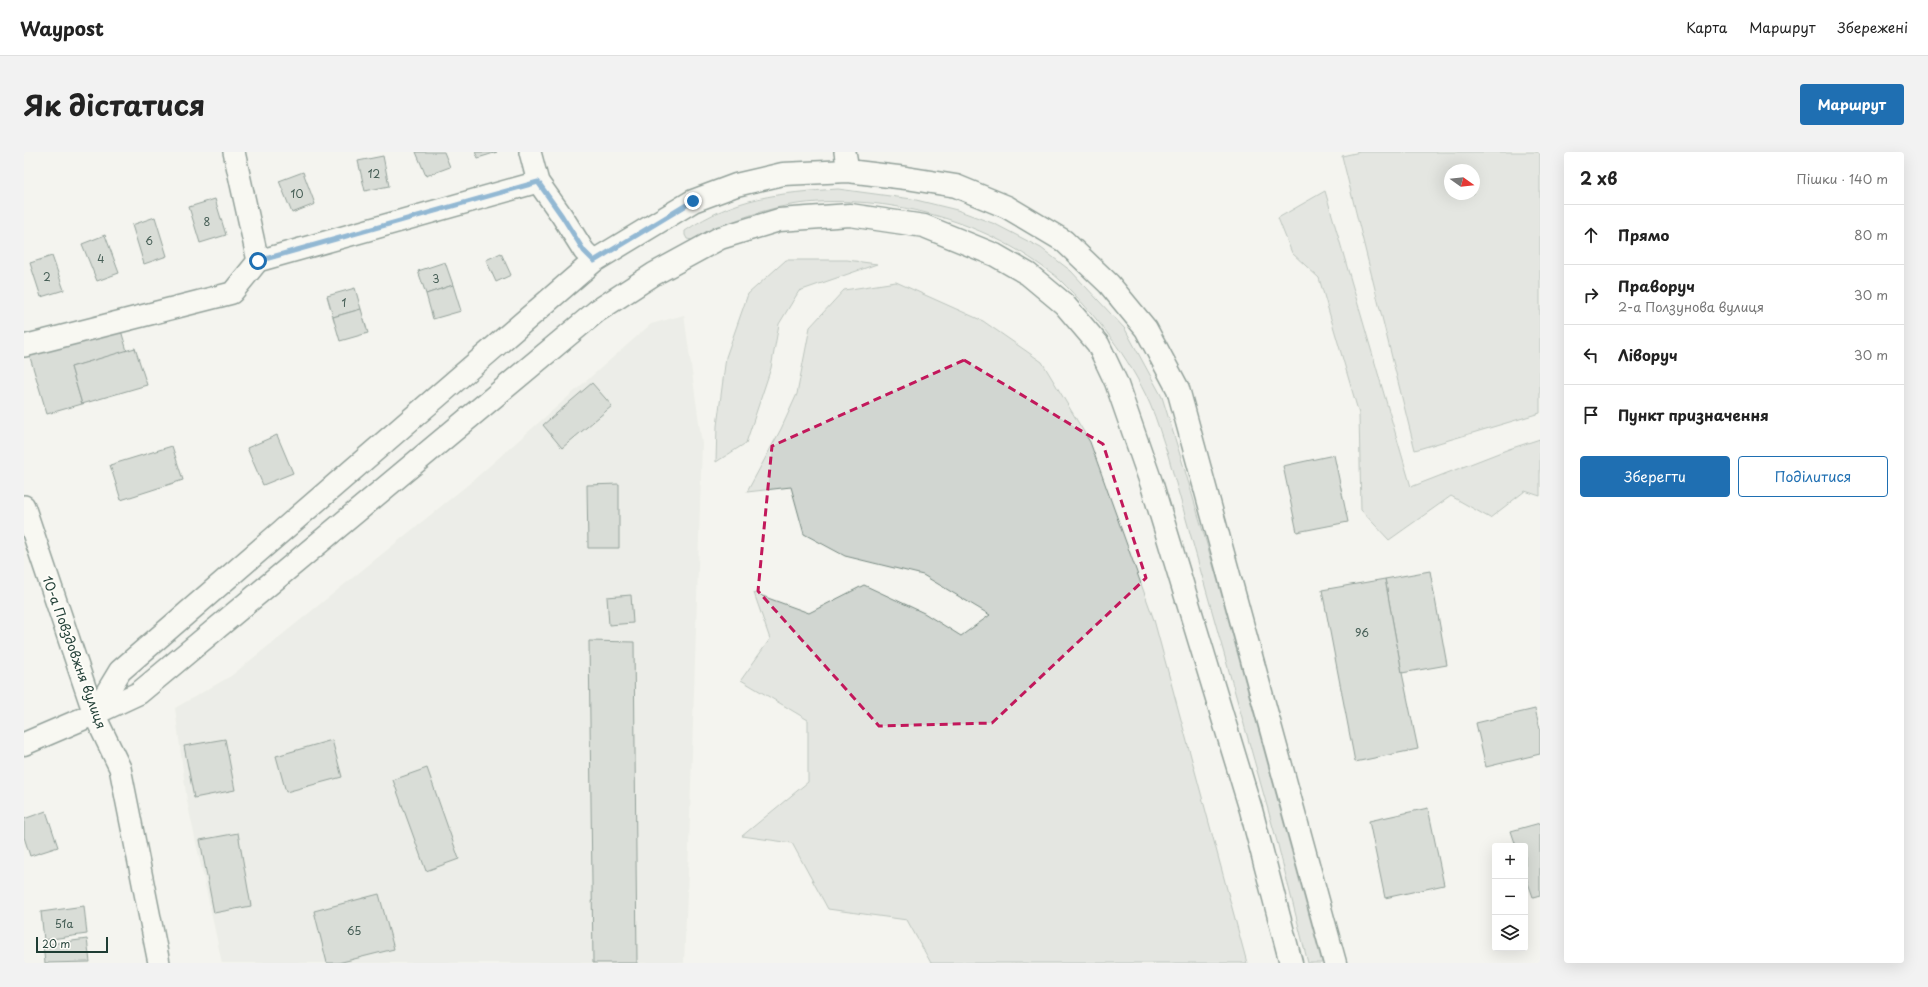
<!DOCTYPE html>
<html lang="uk">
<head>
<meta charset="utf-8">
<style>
  :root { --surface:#fff; --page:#f2f2f2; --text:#222; --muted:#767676; --line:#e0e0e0; --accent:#1f6fb2 }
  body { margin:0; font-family:"Playpen Sans",sans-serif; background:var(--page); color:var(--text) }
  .controls { position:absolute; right:12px; bottom:12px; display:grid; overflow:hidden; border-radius:4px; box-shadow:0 4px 16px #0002 }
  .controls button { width:36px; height:36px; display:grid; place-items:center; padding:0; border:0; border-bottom:1px solid var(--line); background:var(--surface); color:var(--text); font:20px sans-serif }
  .compass { position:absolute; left:1420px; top:12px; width:36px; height:36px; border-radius:50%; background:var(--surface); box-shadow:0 4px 16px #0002; rotate:105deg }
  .scale { position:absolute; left:12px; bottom:10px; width:72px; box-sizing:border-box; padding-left:4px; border:2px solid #1f3d34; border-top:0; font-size:11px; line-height:14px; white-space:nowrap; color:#1f3d34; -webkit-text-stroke:3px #fdfcf7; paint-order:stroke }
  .stop { position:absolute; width:12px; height:12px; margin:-9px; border:3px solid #1f6fb2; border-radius:50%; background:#fff }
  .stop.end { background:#1f6fb2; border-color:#fff; box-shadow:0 1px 4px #0008 }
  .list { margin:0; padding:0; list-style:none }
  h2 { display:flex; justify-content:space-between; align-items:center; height:52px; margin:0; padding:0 16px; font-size:17px }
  h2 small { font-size:13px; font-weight:400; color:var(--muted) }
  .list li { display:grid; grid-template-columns:26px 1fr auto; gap:12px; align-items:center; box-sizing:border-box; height:60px; padding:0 16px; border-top:1px solid var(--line) }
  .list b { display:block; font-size:15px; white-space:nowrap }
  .list p { margin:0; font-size:13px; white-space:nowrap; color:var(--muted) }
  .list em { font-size:13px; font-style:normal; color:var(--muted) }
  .actions { display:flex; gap:8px; padding:12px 16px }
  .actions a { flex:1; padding:9px 0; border:1px solid var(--accent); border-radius:4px; text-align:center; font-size:14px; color:var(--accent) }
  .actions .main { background:var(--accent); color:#fff }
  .icon { flex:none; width:22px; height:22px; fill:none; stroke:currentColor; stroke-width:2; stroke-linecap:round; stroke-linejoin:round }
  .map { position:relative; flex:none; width:1516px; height:811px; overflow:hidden; border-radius:4px }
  header { display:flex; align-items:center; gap:24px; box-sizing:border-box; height:56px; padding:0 20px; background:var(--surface); border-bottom:1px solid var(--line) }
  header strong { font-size:19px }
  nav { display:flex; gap:22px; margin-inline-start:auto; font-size:14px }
  .intro { display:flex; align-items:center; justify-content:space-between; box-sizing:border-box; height:96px; padding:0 24px }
  h1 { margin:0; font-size:28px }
  .button { padding:10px 18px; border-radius:4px; background:var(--accent); color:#fff; font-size:14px; font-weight:700 }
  main { display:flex; gap:24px; padding:0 24px }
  aside { flex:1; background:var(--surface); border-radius:4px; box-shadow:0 4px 16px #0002 }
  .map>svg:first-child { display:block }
  .built { fill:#e2e5df }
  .green { fill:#d1d6d1; stroke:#788a82; fill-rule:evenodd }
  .building { fill:#b9c1bb; stroke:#1f3d34 }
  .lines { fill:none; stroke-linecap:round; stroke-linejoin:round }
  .minor-casing { stroke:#1f3d34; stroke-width:24 }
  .primary-casing { stroke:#1f3d34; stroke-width:25 }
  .minor { stroke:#fdfcf7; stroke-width:21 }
  .primary { stroke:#fdfcf7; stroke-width:22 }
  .route { stroke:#1f6fb2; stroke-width:5 }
  .marked { fill:none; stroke:#c2185b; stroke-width:3; stroke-dasharray:8 5; stroke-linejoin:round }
  .labels { text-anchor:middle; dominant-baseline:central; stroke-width:4; stroke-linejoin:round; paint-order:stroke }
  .number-label { font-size:11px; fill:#465e56 }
  .street-label { font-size:13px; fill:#1f3d34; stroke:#fdfcf7 }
</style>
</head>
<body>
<header>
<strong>Waypost</strong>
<nav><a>Карта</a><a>Маршрут</a><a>Збережені</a></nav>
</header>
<div class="intro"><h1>Як дістатися</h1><a class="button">Маршрут</a></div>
<main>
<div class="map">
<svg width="1516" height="811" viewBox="0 0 1516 811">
  <rect width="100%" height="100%" fill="#f4f4ef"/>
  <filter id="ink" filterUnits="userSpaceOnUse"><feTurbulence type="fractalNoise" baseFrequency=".025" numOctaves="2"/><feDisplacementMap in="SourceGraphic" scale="8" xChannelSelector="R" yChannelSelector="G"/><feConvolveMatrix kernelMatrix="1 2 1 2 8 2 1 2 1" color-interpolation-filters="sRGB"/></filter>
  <g filter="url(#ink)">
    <!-- built -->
    <path class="built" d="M660,163L678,292L665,695L660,811H198L163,649L151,556L207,524L446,331L627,172Z"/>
    <!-- green -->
    <g class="green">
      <path d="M1336,0H1516V261L1391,298L1318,4ZM1426,18H1450V42H1426Z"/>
      <path d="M814,37L888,47L933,58L971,72L1017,96L1047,119L1101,177L1138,245L1162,322L1192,423L1298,811H1284L1254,693L1144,303C1138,286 1133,268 1126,252C1105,205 1072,163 1036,128C1029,121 1020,116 1012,110C943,62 844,39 761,54C729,60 698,73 668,88L663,87L661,83V79C711,45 755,41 814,37Z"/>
      <path d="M1301,39L1387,335L1485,297L1516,287V344L1501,339L1466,366L1427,344L1365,388L1337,358L1335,262L1295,126L1268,101L1254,66Z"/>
      <path d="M762,108H823L853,112L775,139L755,172L747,216L722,291L692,310L693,274L702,205L724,142Z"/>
      <path d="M872,130L959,169L1018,210L1066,290L1130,468L1223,811H907L883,768L804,757L768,691L718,684L784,630V568L717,528L746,487L730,441L785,461L840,433L900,461L937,484L966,463L899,423L821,404L780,382L767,335L723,340L757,277L773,242L786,175L820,138Z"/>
    </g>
    <!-- building -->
    <g class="building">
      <path d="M392,0H420L426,15L402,24Z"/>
      <path d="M451,0H473L454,6Z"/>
      <path d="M359,4L365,34L341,39L334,9Z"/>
      <path d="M279,20L291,52L268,61L255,29Z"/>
      <path d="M191,47L202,83L176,91L165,55Z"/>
      <path d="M131,65L143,104L120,112L108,73Z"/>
      <path d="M81,83L95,121L73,129L58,92Z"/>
      <path d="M477,101L487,123L472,130L462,108Z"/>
      <path d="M28,104L40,138L17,145L6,111Z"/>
      <path d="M421,110L429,133L402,142L394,119Z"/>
      <path d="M429,133L437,159L409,167L402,142Z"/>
      <path d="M331,136L337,157L309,165L303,144Z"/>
      <path d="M337,157L344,181L316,189L309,165Z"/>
      <path d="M96,175L103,199L47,215L58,252L23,262L5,202Z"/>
      <path d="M111,196L123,233L58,252L47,215Z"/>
      <path d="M568,231L588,254L538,296L519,273Z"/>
      <path d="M253,283L269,321L239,333L223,296Z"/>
      <path d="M148,294L159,328L97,348L86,313Z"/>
      <path d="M1310,303L1324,370L1273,380L1259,314Z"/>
      <path d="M595,332V396H564L563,333Z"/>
      <path d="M1406,419L1423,513L1378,521L1361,427Z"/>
      <path d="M1361,427L1378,521L1394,597L1331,610L1298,438Z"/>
      <path d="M607,443L609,471L585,473L583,445Z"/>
      <path d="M565,489L610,490L613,811H569Z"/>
      <path d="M1511,557L1516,577V602L1462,615L1452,571Z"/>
      <path d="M201,587L211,638L170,646L160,594Z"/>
      <path d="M308,588L318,625L262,640L252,604Z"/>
      <path d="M403,616L435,707L402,719L369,628Z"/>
      <path d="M1404,656L1420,733L1361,746L1345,669Z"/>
      <path d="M22,659L34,695L6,704L0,685V667Z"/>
      <path d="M1516,671V743L1509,745L1501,722V694H1492L1487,679Z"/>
      <path d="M214,681L227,754L190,761L176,688Z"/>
      <path d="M355,742L370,797L314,811H303L290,759Z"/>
      <path d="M60,754L63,782L20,788L17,760Z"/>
      <path d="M63,787L66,810L21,811L19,793Z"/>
    </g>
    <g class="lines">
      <defs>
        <g id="minor">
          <path d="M210,0L234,109"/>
          <path d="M506,0L514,30L538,64L560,99L570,109"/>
          <path d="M821,0L824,19"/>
          <path d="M0,194L208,141L234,109L514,30"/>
          <path d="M0,354L70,562L96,616L135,811"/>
        </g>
        <g id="primary">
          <path d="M70,562L96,519L570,109L669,49L712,33L759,22L824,19L882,26L932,34L983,55L1040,89L1085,132L1122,177L1154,237L1311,811"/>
          <path d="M0,592L70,562L115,541L573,159L630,122L696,86L755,68L826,63L900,74L971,103L1004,122L1040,152L1074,192L1092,230L1128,333L1227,658L1267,811"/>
        </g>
      </defs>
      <!-- minor casing -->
      <use href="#minor" class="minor-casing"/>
      <!-- primary casing -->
      <use href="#primary" class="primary-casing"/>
      <!-- minor -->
      <use href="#minor" class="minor"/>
      <!-- primary -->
      <use href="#primary" class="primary"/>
    </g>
  </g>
  <g class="lines" filter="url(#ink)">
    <!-- route -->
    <path class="route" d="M234,109L514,30L538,64L560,99L570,109L669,49"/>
  </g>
  <!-- marked area -->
  <path d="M0 0H1516V811H0ZM940,208L1079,292L1122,426L968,571L855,574L734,439L748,294Z" fill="#f4f4ef" fill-opacity=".55" fill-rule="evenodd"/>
  <path class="marked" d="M940,208L1079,292L1122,426L968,571L855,574L734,439L748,294Z"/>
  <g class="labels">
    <!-- number labels -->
    <g class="number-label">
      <text x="350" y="21">12</text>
      <text x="273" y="41">10</text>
      <text x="183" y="69">8</text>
      <text x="125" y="88">6</text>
      <text x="77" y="106">4</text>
      <text x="23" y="124">2</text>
      <text x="412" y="126">3</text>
      <text x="320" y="150">1</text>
      <text x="1338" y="480">96</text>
      <text x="40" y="771">51а</text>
      <text x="330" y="778">65</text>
    </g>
    <!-- street labels -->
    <g class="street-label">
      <text transform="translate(51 500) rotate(70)">10-а Повздовжня вулиця</text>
    </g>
  </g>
</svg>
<div class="controls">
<button>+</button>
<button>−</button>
<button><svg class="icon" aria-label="layers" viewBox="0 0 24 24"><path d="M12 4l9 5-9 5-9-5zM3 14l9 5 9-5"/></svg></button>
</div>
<svg class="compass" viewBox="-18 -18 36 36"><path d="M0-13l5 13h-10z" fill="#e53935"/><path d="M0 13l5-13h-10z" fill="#767676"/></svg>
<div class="scale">20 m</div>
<div class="stop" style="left:234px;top:109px"></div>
<div class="stop end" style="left:669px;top:49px"></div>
</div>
<aside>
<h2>2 хв<small>Пішки · 140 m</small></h2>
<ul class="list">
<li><svg class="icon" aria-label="ahead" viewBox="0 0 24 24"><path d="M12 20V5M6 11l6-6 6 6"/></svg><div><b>Прямо</b></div><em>80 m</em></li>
<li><svg class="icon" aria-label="right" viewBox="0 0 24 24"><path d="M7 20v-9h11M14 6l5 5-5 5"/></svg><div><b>Праворуч</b><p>2-а Ползунова вулиця</p></div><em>30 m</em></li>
<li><svg class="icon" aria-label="left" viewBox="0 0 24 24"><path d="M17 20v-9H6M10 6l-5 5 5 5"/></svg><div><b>Ліворуч</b></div><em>30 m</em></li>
<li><svg class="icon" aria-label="arrive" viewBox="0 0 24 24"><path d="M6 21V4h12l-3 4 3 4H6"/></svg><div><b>Пункт призначення</b></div></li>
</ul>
<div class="actions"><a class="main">Зберегти</a><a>Поділитися</a></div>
</aside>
</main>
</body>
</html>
